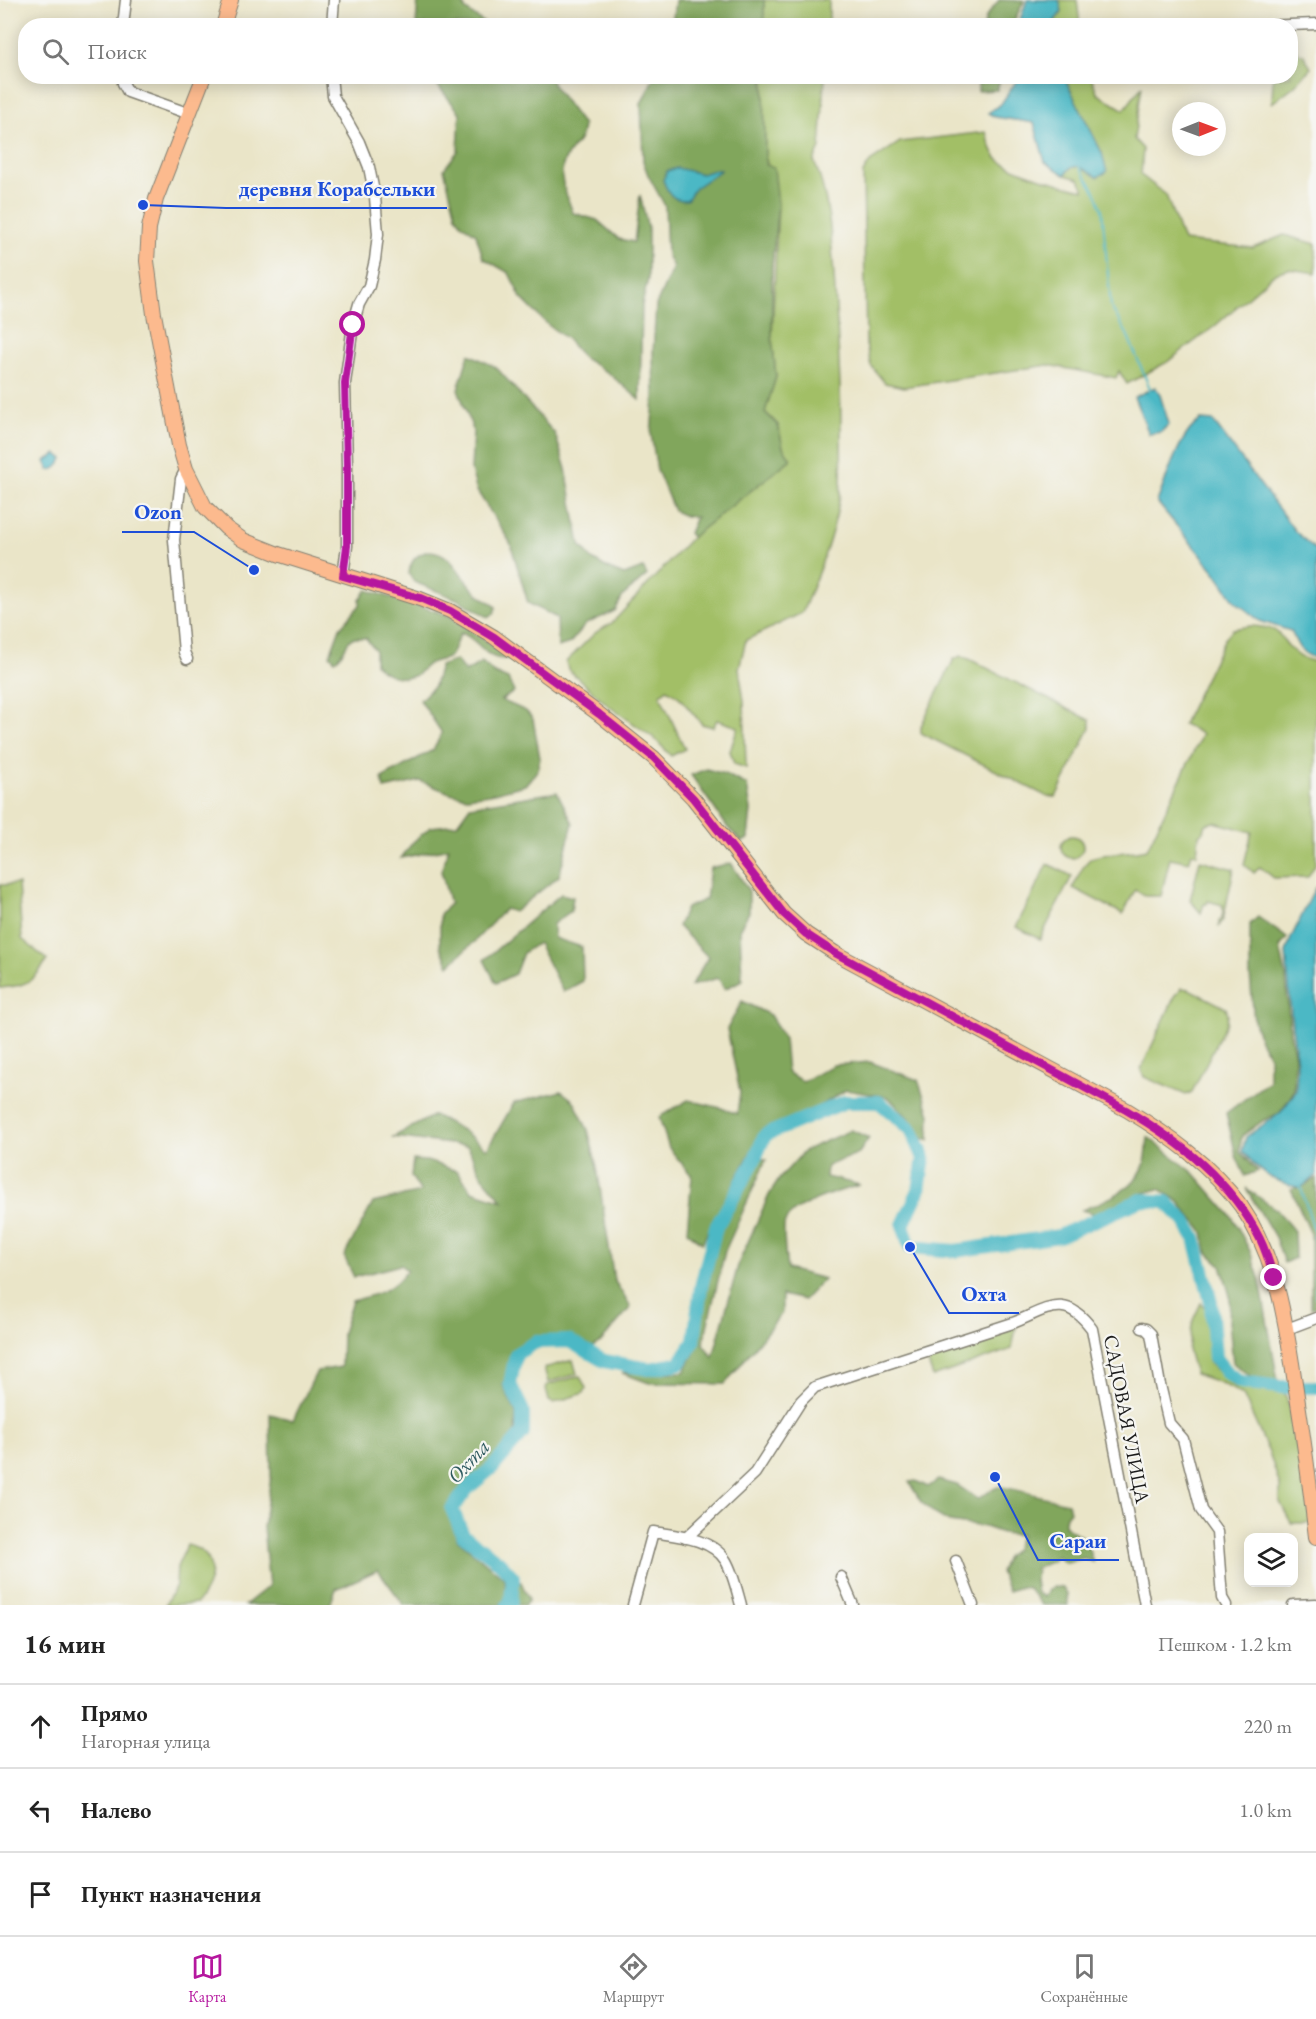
<!DOCTYPE html>
<html lang="ru">
<head>
<meta charset="utf-8">
<style>
  :root { --surface:#fff; --page:#f6f6f6; --text:#222; --muted:#767676; --line:#e0e0e0; --accent:#b5179e }
  body { margin:0; font-family:"EB Garamond",serif; background:var(--page); color:var(--text) }
  .controls { position:absolute; right:18px; bottom:18px; display:grid; overflow:hidden; border-radius:12px; box-shadow:0 3px 15px #0003 }
  .controls button { width:54px; height:54px; display:grid; place-items:center; padding:0; border:0; border-bottom:2px solid var(--line); background:var(--surface); color:var(--text); font:30px sans-serif }
  .compass { position:absolute; left:1172px; top:102px; width:54px; height:54px; border-radius:50%; background:var(--surface); box-shadow:0 3px 15px #0003; rotate:89deg }
  .stop { position:absolute; width:18px; height:18px; margin:-14px; border:4px solid #b5179e; border-radius:50%; background:#fff }
  .stop.end { background:#b5179e; border-color:#fff; box-shadow:0 2px 6px #0008 }
  .list { margin:0; padding:0; list-style:none }
  h2 { display:flex; justify-content:space-between; align-items:center; height:78px; margin:0; padding:0 24px; font-size:26px }
  h2 small { font-size:20px; font-weight:400; color:var(--muted) }
  .list li { display:grid; grid-template-columns:39px 1fr auto; gap:18px; align-items:center; box-sizing:border-box; height:84px; padding:0 24px; border-top:2px solid var(--line) }
  .list b { display:block; font-size:22px; white-space:nowrap }
  .list p { margin:0; font-size:20px; white-space:nowrap; color:var(--muted) }
  .list em { font-size:20px; font-style:normal; color:var(--muted) }
  .icon { flex:none; width:33px; height:33px; fill:none; stroke:currentColor; stroke-width:2; stroke-linecap:round; stroke-linejoin:round }
  .map { position:relative; flex:none; width:1316px; height:1605px; overflow:hidden }
  .search { position:absolute; background:var(--surface); box-shadow:0 3px 15px #0003; left:18px; right:18px; top:18px; height:66px; display:flex; align-items:center; gap:15px; box-sizing:border-box; padding:0 21px; border-radius:24px; color:var(--muted); font-size:22px }
  .sheet { height:330px; background:var(--surface) }
  nav { display:flex; justify-content:space-around; align-items:center; box-sizing:border-box; height:84px; border-top:2px solid var(--line); background:var(--surface); font-size:16px; color:var(--muted) }
  nav a { display:grid; justify-items:center; gap:3px }
  nav .on { color:var(--accent) }
  .map>svg:first-child { display:block }
  .green { fill:#a2bf66; stroke:#5f6e41; stroke-width:1.5 }
  .forest { fill:#81a65b; stroke:#4e613c; stroke-width:1.5 }
  .water { fill:#4bb8c5; stroke:#346a70; stroke-width:1.5 }
  .lines { fill:none; stroke-linecap:round; stroke-linejoin:round }
  .stream { stroke:#4bb8c5; stroke-width:2 }
  .river { stroke:#4bb8c5; stroke-width:14 }
  .minor-casing { stroke:#838072; stroke-width:13 }
  .major-casing { stroke:#838072; stroke-width:16 }
  .minor { stroke:#fff; stroke-width:10 }
  .major { stroke:#fcba8e; stroke-width:14 }
  .route { stroke:#b5179e; stroke-width:8 }
  .labels { text-anchor:middle; dominant-baseline:central; stroke-width:4.5; stroke-linejoin:round; paint-order:stroke }
  .street-label { font-size:20px; fill:#1c1c1c; stroke:#f6f6f2 }
  .water-label { font-size:21px; font-style:italic; fill:#2f5a60; stroke:#f6f6f2 }
  .leader { fill:none; stroke:#1d4ed8; stroke-width:2 }
  .callout-dot { fill:#1d4ed8; stroke:#f6f6f2; stroke-width:2 }
  .callout-label { font-size:21px; text-anchor:middle; font-weight:bold; fill:#1d4ed8; stroke:#f6f6f2; stroke-width:4.5; stroke-linejoin:round; paint-order:stroke }
</style>
</head>
<body>
<div class="map">
<svg width="1316" height="1605" viewBox="0 0 1316 1605">
  <rect width="100%" height="100%" fill="#f6f6f2"/>
  <filter id="ink" filterUnits="userSpaceOnUse"><feTurbulence type="fractalNoise" baseFrequency=".0167" numOctaves="2"/><feDisplacementMap in="SourceGraphic" scale="12" xChannelSelector="R" yChannelSelector="G"/><feConvolveMatrix kernelMatrix="1 2 1 2 8 2 1 2 1" color-interpolation-filters="sRGB"/></filter>
  <filter id="wash" filterUnits="userSpaceOnUse"><feTurbulence type="fractalNoise" baseFrequency=".008" numOctaves="4" result="noise"/><feDisplacementMap in="SourceGraphic" scale="24" xChannelSelector="R" yChannelSelector="G"/><feGaussianBlur stdDeviation="1.35" result="paint"/><feColorMatrix in="noise" values="0 0 0 0 0 0 0 0 0 0 0 0 0 0 0 0 0 1.4 0 .05"/><feComposite in="paint" operator="in"/></filter>
  <g filter="url(#wash)">
    <rect width="100%" height="100%" fill="#eae5c8"/>
    <!-- green -->
    <g class="green">
      <rect x="764" y="0" width="65" height="25"/>
      <path d="M1059,0H1077L1080,25H1054V22L1062,11Z"/>
      <path d="M1291,50L1304,55L1311,68L1294,86L1272,103L1273,77L1290,76Z"/>
      <path d="M764,77H825L820,148L814,161C831,201 832,248 835,291C838,338 841,385 841,432C841,454 843,479 839,501C833,538 816,579 802,613L746,640L739,668L744,701L746,768L734,764L730,751L738,727L717,720L713,727L702,724L679,697L667,689L660,695L685,749L671,756L654,738L610,707L568,669L566,662L595,633L612,623L692,537L791,459L783,448L778,425L765,412L776,377L772,336L778,204L765,155Z"/>
      <path d="M1064,77H1091L1098,94L1124,110L1142,86L1134,139L1143,149L1141,175L1166,195L1183,241L1253,248L1284,235L1316,244V273L1288,269L1275,273L1215,326L1167,362L1127,384L1119,371L1116,378L1048,365L904,387L885,383L871,366L866,345L863,173L870,162L900,142L986,132C989,141 991,151 997,158C1006,169 1068,187 1084,190L1079,179L1065,175L1070,168L1079,166L1097,176L1102,153Z"/>
      <path d="M1250,626C1289,628 1274,637 1298,655C1302,659 1310,660 1316,662V863L1308,877L1274,878L1260,867L1254,873L1244,864L1252,832L1214,822L1206,824L1204,831L1199,835L1197,854L1192,853L1189,862L1170,858L1161,896H1146L1135,890L1123,914L1073,888C1077,879 1082,865 1090,859C1097,853 1133,853 1147,849L1202,734L1183,724L1225,638L1233,629Z"/>
      <path d="M961,656L969,659L1090,720V728L1056,797H1048L921,733V726L954,659Z"/>
      <circle cx="1072" cy="847" r="11"/>
      <path d="M1200,860L1234,869L1223,920L1219,926V920H1221L1224,909L1222,908L1223,905L1208,901L1207,904H1204L1201,913L1190,900Z"/>
      <path d="M1048,864L1072,876L1040,939L1016,927Z"/>
      <path d="M18,884L22,939L47,960C33,983 25,986 0,988V885Z"/>
      <path d="M1181,988L1189,989L1226,1008L1228,1015L1227,1022L1192,1092L1186,1095L1144,1077L1141,1069L1174,998Z"/>
      <path d="M1201,1303L1208,1310L1209,1363L1234,1387L1286,1394L1312,1523H1291L1280,1502V1486L1270,1455L1243,1395L1221,1383L1195,1374L1188,1350L1193,1320Z"/>
      <path d="M1016,1327L1012,1349L933,1377L926,1356Z"/>
      <path d="M573,1360L577,1374L548,1382L544,1368Z"/>
      <path d="M580,1376L586,1388L584,1393L553,1403L549,1401L546,1389L547,1385Z"/>
      <path d="M187,1545C220,1553 214,1582 197,1603L165,1605L176,1585L177,1567Z"/>
    </g>
    <!-- forest -->
    <g class="forest">
      <path d="M418,0H463L465,9L487,25H416Z"/>
      <path d="M675,0H764V25H672Z"/>
      <path d="M999,0L1024,1L1012,25H984L986,17Z"/>
      <path d="M431,77H550L554,86L583,125C581,145 574,143 566,158C556,175 567,196 573,213L597,220L619,239L634,242L640,195L648,228V279L642,305L640,400L607,372L583,358L567,339L548,325L521,298L509,273L483,258L476,234L462,224L456,216L444,169L458,151L460,113Z"/>
      <path d="M654,77H764L765,155L766,165L774,168L778,204L772,266V336L776,377L765,412L778,425L783,447L791,459L692,537L689,533L696,517L685,516L674,511L657,470L651,434L654,399L653,353L656,305L673,267L667,255L665,206L648,175L643,161L641,104Z"/>
      <path d="M978,77V76L1001,77L997,90L978,91Z"/>
      <path d="M469,354L496,367L555,434L566,469L580,545L592,559L609,569L624,575L643,568L647,575L623,596L615,611L586,624L570,643L558,647L557,618L528,603L510,542L477,491L471,470L473,430L458,389Z"/>
      <path d="M430,551C453,552 460,578 476,592C482,598 490,601 496,607L494,614L488,617L459,600L414,582L409,574C410,561 417,553 430,551Z"/>
      <path d="M367,590L448,615L511,658C484,664 481,639 461,633C456,640 455,648 451,655C446,661 440,659 433,662C425,664 421,673 414,676C400,681 384,674 375,664V650L366,638H352C344,645 344,655 335,660L330,655L340,628L360,605V599Z"/>
      <path d="M456,660L465,672L482,662L494,673L508,679L514,692L501,700L526,711L533,719L540,758L538,770L525,785L490,794L467,797L450,793L420,781L384,789L382,778L433,750L442,733L420,700L434,686L440,666Z"/>
      <path d="M706,769L725,774L747,785L751,810L748,839L742,842L728,828L691,775Z"/>
      <path d="M557,792L573,823L559,876L514,912L505,909L474,942L449,965L440,946V914L450,904L441,871L449,848L401,858L413,842L431,827L457,824L470,806Z"/>
      <path d="M731,863L749,891V912L740,928L742,980L725,989L718,978L691,986L708,957L678,926L686,908L706,899L710,868Z"/>
      <path d="M561,894L573,897L571,911L553,924L554,938L582,947L583,981L563,992L538,943L523,953L515,974L496,983L484,960Z"/>
      <path d="M1258,917L1287,938L1280,947L1286,976L1290,1033L1295,1056L1294,1091L1280,1113L1264,1120L1242,1136L1239,1151L1258,1171L1245,1176L1236,1156L1226,1113L1269,1081V1056L1260,1040L1254,1021L1250,975V924Z"/>
      <path d="M742,1001L770,1015L784,1039L787,1072L803,1082L833,1065L870,1062L918,1080L930,1114L929,1140L921,1138L916,1126L888,1097L846,1090L811,1111L763,1129L702,1243L687,1231L692,1176L669,1148L659,1117L688,1100L721,1108L737,1114L740,1092L727,1029Z"/>
      <path d="M561,1091L574,1101L588,1130L597,1167L614,1280L631,1307L601,1342L592,1347C585,1344 577,1338 569,1337C549,1334 530,1338 514,1349L503,1385L516,1413L515,1432L491,1463L468,1480L449,1513L457,1539L505,1579L506,1598L500,1605H404L378,1570L336,1589L330,1605H245L269,1586L263,1527L271,1477L270,1414L293,1420L317,1371L341,1367L342,1333L352,1301C376,1294 392,1292 407,1270L400,1265L354,1277L344,1256L373,1203L421,1192L411,1176L413,1160L427,1161L457,1171L472,1191L503,1201L482,1176L467,1146L393,1137L434,1115L462,1130L487,1149L514,1103Z"/>
      <path d="M851,1130L869,1138L859,1153L827,1166L826,1177L860,1185C842,1190 793,1204 785,1222C782,1230 786,1259 787,1269L824,1279L804,1300L782,1295V1313L725,1384L649,1383L622,1373L684,1372L700,1342L704,1299L721,1228L760,1158L766,1160L725,1251L703,1344L713,1357L739,1262L769,1195L780,1178L805,1150Z"/>
      <path d="M1148,1137L1194,1173L1233,1218L1250,1251L1260,1281L1278,1381L1251,1377L1233,1363L1229,1322L1230,1296L1221,1265L1207,1252L1203,1232L1178,1201L1159,1189L1137,1195L1126,1204L1097,1215L1082,1210C1105,1201 1138,1188 1145,1162C1147,1154 1147,1145 1148,1137Z"/>
      <path d="M1316,1178V1307L1311,1308V1234L1291,1189L1303,1186Z"/>
      <path d="M1246,1188L1277,1210L1294,1231L1295,1258L1284,1263L1275,1237Z"/>
      <path d="M938,1480L957,1485L978,1499C984,1496 991,1489 998,1487C1005,1485 1056,1501 1068,1503L1070,1511L1066,1516L1064,1525L1085,1539L1093,1562L1084,1558L1065,1563L1057,1556L1053,1561L1036,1568L1035,1580L1037,1593L1044,1597L1048,1590L1053,1587L1062,1588L1067,1593L1068,1605H1042L1028,1588L1021,1587L1008,1591L1000,1572L1006,1557L1014,1550L1021,1535L1002,1533L985,1527L949,1522L935,1514L921,1502L909,1482L916,1481L928,1487Z"/>
      <path d="M521,1582L529,1599L525,1605H513L518,1583Z"/>
    </g>
    <!-- water -->
    <g class="water">
      <path d="M1027,0H1059L1062,11L1054,22V25H1018Z"/>
      <path d="M1019,77H1064L1102,153L1107,172L1097,177L1079,166L1070,168L1065,175L1045,162L1034,123L995,117L988,113L1001,104Z"/>
      <path d="M677,168L702,174L714,170H721L695,188L687,200C672,201 668,193 663,180L667,171Z"/>
      <path d="M1155,387L1160,395L1169,424L1161,432L1149,434L1134,397Z"/>
      <path d="M1201,420L1213,421L1295,531L1316,550V658C1299,653 1298,646 1291,631L1260,621L1235,601L1215,572L1157,502C1167,478 1179,433 1201,420Z"/>
      <path d="M57,454L63,459C60,465 56,470 49,470L45,461Z"/>
      <path d="M1316,886V1175L1301,1188C1270,1181 1263,1174 1242,1151L1246,1137L1281,1112L1296,1091L1297,1063L1292,1027L1286,952L1291,938Z"/>
    </g>
    <g class="lines">
      <!-- stream -->
      <g class="stream">
        <path d="M1078,164L1095,191L1102,209L1111,307L1127,334L1151,391"/>
        <path d="M1301,1188L1314,1230L1316,1297"/>
      </g>
      <!-- river -->
      <path class="river" d="M508,1605L511,1602L513,1577L499,1562L463,1535L452,1509L468,1488L493,1467L523,1433V1411L510,1384L516,1354L536,1342L569,1341L604,1361L649,1369L680,1363L694,1341L701,1287L716,1227L753,1163L765,1135L845,1102H879L911,1129L924,1158L919,1190L903,1225L910,1247L955,1251L1059,1236L1141,1200L1166,1202L1184,1220L1195,1238L1211,1302L1215,1358L1227,1373L1241,1382L1280,1387H1316"/>
    </g>
  </g>
  <g filter="url(#ink)">
    <g class="lines">
      <defs>
        <g id="minor">
          <path d="M123,26L126,0"/>
          <path d="M332,26L334,0"/>
          <path d="M1260,26L1316,24"/>
          <path d="M123,76V83L128,92L190,114"/>
          <path d="M331,76L333,96L359,142L369,167L375,197L378,234L375,260L369,286L359,304L353,325L345,383L347,465V546L343,576"/>
          <path d="M186,469L181,479L174,540L184,652L187,659"/>
          <path d="M1142,1328L1146,1329L1151,1334L1160,1385L1169,1423L1183,1439L1201,1510L1217,1532L1222,1598L1226,1605"/>
          <path d="M1287,1329L1316,1318"/>
          <path d="M686,1538L755,1473L801,1401L815,1387L1013,1323C1048,1309 1065,1292 1092,1329L1145,1605"/>
          <path d="M956,1561L973,1605"/>
          <path d="M841,1577L853,1605"/>
          <path d="M633,1605L653,1532C677,1536 712,1538 726,1561C733,1573 737,1591 741,1605"/>
          <path d="M1293,1605L1316,1604"/>
        </g>
        <g id="major">
          <path d="M223,26L231,0"/>
          <path d="M204,76L156,199L149,228L147,261L154,314L179,445L186,469L205,507L226,528L243,540L278,554L420,599L450,611L494,637L599,714L654,758L693,798L784,914L806,934L835,953L1127,1110C1170,1136 1211,1165 1241,1206C1277,1258 1286,1323 1295,1383C1303,1434 1310,1486 1316,1537"/>
        </g>
      </defs>
      <!-- minor casing -->
      <use href="#minor" class="minor-casing"/>
      <!-- major casing -->
      <use href="#major" class="major-casing"/>
      <!-- minor -->
      <use href="#minor" class="minor"/>
      <!-- major -->
      <use href="#major" class="major"/>
    </g>
  </g>
  <g class="lines" filter="url(#ink)">
    <!-- route -->
    <path class="route" d="M353,325L345,383L347,465V546L343,576L420,598L450,611L494,637L599,714L654,758L693,798L784,914L806,934L835,953L1126,1110C1181,1142 1231,1181 1260,1239C1266,1251 1270,1265 1274,1278"/>
  </g>
  <g class="labels">
    <!-- street labels -->
    <g class="street-label">
      <text transform="translate(1127 1419) rotate(79)">САДОВАЯ УЛИЦА</text>
    </g>
    <!-- water labels -->
    <g class="water-label">
      <text transform="translate(468 1461) rotate(-47)">Охта</text>
    </g>
  </g>
  <!-- callouts -->
  <path class="leader" d="M143 205L226 208H447M254 570L194 532H122M910 1247L949 1313H1019M995 1477L1038 1560H1119"/>
  <g class="callout-dot">
    <circle cx="143" cy="205" r="6"/>
    <circle cx="254" cy="570" r="6"/>
    <circle cx="910" cy="1247" r="6"/>
    <circle cx="995" cy="1477" r="6"/>
  </g>
  <g class="callout-label">
    <text x="337" y="196">деревня Корабсельки</text>
    <text x="158" y="519">Ozon</text>
    <text x="984" y="1301">Охта</text>
    <text x="1078" y="1548">Сараи</text>
  </g>
</svg>
<div class="controls">
<button><svg class="icon" aria-label="layers" viewBox="0 0 24 24"><path d="M12 4l9 5-9 5-9-5zM3 14l9 5 9-5"/></svg></button>
</div>
<svg class="compass" viewBox="-18 -18 36 36"><path d="M0-13l5 13h-10z" fill="#e53935"/><path d="M0 13l5-13h-10z" fill="#767676"/></svg>
<div class="stop" style="left:353px;top:325px"></div>
<div class="stop end" style="left:1274px;top:1278px"></div>
<div class="search"><svg class="icon" aria-label="search" viewBox="0 0 24 24"><circle cx="10" cy="10" r="6"/><path d="M15 15l6 6"/></svg>Поиск</div>
</div>
<section class="sheet">
<h2>16 мин<small>Пешком · 1.2 km</small></h2>
<ul class="list">
<li><svg class="icon" aria-label="ahead" viewBox="0 0 24 24"><path d="M12 20V5M6 11l6-6 6 6"/></svg><div><b>Прямо</b><p>Нагорная улица</p></div><em>220 m</em></li>
<li><svg class="icon" aria-label="left" viewBox="0 0 24 24"><path d="M17 20v-9H6M10 6l-5 5 5 5"/></svg><div><b>Налево</b></div><em>1.0 km</em></li>
<li><svg class="icon" aria-label="arrive" viewBox="0 0 24 24"><path d="M6 21V4h12l-3 4 3 4H6"/></svg><div><b>Пункт назначения</b></div></li>
</ul>
</section>
<nav>
<a class="on"><svg class="icon" aria-label="map" viewBox="0 0 24 24"><path d="M3 6l6-2 6 2 6-2v14l-6 2-6-2-6 2zM9 4v14M15 6v14"/></svg>Карта</a>
<a><svg class="icon" aria-label="directions" viewBox="0 0 24 24"><path d="M12 3l9 9-9 9-9-9zM9 14v-3h6M13 9l2 2-2 2"/></svg>Маршрут</a>
<a><svg class="icon" aria-label="saved" viewBox="0 0 24 24"><path d="M7 4h10v16l-5-4-5 4z"/></svg>Сохранённые</a>
</nav>
</body>
</html>
